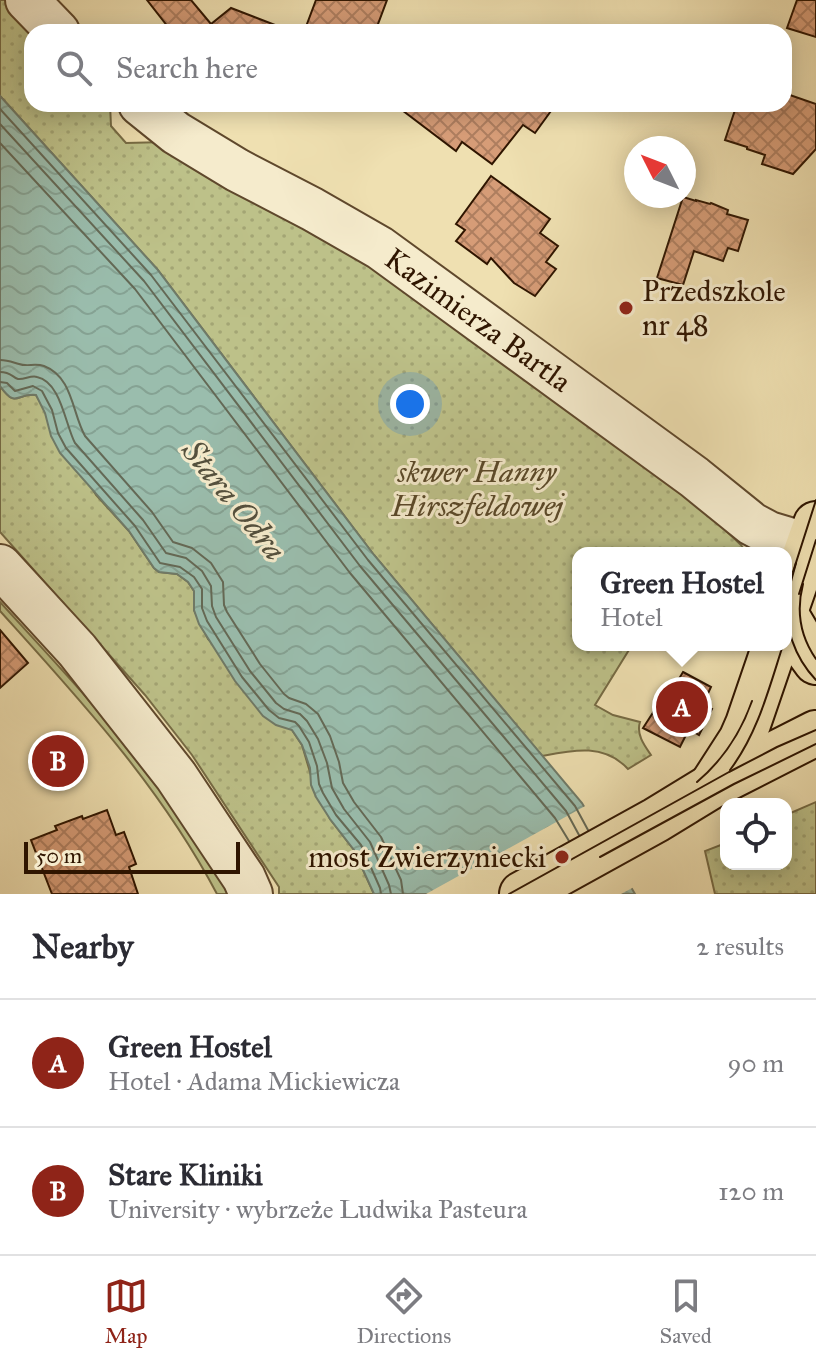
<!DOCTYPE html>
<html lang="en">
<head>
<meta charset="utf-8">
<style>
  :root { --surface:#fff; --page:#f2f2f3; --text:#2b2b33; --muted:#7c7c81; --line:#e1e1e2; --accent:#8f2418 }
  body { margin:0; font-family:"IM FELL Great Primer",serif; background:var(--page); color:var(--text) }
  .controls { position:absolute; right:24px; bottom:24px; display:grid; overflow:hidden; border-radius:16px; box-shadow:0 4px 20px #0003 }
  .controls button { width:72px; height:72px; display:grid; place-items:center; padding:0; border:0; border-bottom:2px solid var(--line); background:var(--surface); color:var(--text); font:40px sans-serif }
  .compass { position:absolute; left:624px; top:136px; width:72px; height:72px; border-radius:50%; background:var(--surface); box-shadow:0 4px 20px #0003; rotate:312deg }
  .scale { position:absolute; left:24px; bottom:20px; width:216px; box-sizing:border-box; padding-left:8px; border:4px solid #2f1500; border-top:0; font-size:22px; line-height:28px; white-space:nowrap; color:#2f1500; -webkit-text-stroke:6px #f5ebcc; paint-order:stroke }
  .you { position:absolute; left:410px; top:404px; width:28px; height:28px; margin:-20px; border:6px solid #fff; border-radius:50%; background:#1a73e8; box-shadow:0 0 0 12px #1a73e833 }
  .badge { display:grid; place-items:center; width:52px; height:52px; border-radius:50%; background:var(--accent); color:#fff; font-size:26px; font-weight:700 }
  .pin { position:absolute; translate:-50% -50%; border:4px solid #fff; box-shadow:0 2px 8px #0006 }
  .popup { position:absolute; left:572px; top:547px; width:220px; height:104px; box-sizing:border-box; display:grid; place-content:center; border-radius:16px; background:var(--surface); filter:drop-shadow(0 2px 6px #0005); font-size:26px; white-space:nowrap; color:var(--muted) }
  .popup b { font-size:30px; color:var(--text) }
  .popup::after { content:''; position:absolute; left:50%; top:100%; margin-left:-16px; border:16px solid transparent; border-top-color:var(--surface) }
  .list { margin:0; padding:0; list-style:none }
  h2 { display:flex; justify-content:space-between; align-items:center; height:104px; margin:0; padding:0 32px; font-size:34px }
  h2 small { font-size:26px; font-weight:400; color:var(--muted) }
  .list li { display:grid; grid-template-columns:52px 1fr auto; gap:24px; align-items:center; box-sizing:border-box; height:128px; padding:0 32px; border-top:2px solid var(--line) }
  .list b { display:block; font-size:30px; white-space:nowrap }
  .list p { margin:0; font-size:26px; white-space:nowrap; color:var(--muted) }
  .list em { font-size:26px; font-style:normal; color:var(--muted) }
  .icon { flex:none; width:44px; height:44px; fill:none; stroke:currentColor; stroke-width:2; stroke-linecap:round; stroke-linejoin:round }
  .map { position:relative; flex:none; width:816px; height:894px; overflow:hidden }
  .search { position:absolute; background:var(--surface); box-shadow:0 4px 20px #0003; left:24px; right:24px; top:24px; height:88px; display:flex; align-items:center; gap:20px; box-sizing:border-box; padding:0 28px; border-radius:24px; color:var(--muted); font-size:30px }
  .sheet { height:360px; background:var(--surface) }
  nav { display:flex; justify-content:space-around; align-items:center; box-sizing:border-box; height:112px; border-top:2px solid var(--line); background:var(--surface); font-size:22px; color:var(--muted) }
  nav a { display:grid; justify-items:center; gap:4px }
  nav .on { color:var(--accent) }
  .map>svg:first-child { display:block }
  .green { fill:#bdc189; stroke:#766b44; stroke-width:2 }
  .park { fill:url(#park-dots); stroke:#766b44; stroke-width:2 }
  .water { fill:url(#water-waves); stroke:#6f7a68; stroke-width:2 }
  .pier { fill:#efe0b1 }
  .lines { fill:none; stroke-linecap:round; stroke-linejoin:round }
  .shore { stroke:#646956; stroke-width:2 }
  .building { fill:url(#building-cross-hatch); stroke:#2f1500; stroke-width:2 }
  .minor-casing { stroke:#5f482c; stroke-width:46 }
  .major-casing { stroke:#2f1500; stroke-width:48 }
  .minor { stroke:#f5ebcc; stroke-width:42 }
  .major { stroke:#efe0b1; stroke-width:44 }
  .tram { stroke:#2f1500; stroke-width:2 }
  .poi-dot { fill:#8f2418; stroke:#f5ebcc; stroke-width:3 }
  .labels { text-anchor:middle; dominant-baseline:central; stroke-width:6; stroke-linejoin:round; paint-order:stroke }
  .poi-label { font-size:30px; fill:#2f1500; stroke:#f5ebcc; text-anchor:start }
  .street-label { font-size:30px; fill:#2f1500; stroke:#f5ebcc }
  .park-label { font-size:30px; font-style:italic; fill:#5a4929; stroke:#f5ebcc }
  .water-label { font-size:32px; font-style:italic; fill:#54503d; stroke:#f5ebcc }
</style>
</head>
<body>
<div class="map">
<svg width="816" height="894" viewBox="0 0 816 894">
  <defs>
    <pattern id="park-dots" width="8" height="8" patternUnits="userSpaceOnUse" patternTransform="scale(2)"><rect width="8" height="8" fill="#bdc189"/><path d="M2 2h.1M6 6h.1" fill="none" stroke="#a3a574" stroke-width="1.8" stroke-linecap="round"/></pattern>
    <pattern id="water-waves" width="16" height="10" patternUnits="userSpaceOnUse" patternTransform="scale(2)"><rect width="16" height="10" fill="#9abdad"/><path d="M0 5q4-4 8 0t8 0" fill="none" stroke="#85a293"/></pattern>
    <pattern id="building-cross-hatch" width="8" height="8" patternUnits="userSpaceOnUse" patternTransform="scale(2)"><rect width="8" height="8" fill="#d69c77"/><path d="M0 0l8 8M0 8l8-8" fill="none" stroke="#ae7e5f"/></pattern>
  </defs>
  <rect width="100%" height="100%" fill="#efe0b1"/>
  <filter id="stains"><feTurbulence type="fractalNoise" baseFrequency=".0025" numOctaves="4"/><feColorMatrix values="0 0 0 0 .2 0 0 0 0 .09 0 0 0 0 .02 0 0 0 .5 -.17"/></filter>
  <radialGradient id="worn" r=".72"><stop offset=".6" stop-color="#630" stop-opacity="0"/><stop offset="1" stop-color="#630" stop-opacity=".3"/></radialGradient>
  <!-- green -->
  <path class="green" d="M0,602C49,656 100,709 144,768C175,808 202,851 230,894H217C160,786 81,701 0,611Z"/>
  <!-- park -->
  <g class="park">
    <path d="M0,0H9L32,32V104H110L111,126L126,143L166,142L344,246L654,471L723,528L741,545L746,553H578V645H632L595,705L613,715L640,722C636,734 644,745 651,755L628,769C604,743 573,750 542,756L374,555L157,269L0,96Z"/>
    <path d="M0,386C17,409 15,393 36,395L96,495L129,531L154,568L159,572L177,574L188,582L194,591V610L208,639L292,730L302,745L312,779L330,819L354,850L374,894H279V887L192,755L145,695L0,532Z"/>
    <path d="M816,802V894H715L705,851L726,843V864H786V815Z"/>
  </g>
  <!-- water -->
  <path class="water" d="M0,96L157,269L374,555L582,803L635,894H374L354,850L330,819L316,797L311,785L310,768L302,745L292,730L276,725L263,716L235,681L199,624L194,610V591L188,582L177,574L159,572L154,568L129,531L60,453L51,436L45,413L36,395C15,393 17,409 0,386Z"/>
  <!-- pier -->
  <path class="pier" d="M587,805L634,887L621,894H426Z"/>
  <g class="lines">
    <!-- shore -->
    <g class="shore">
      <path d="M0,109L151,275L368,560L575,806L588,830"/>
      <path d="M0,124L144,281L360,566L566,811L579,835"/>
      <path d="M0,143L135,289L350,573L555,818L569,841"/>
      <path d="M0,360C8,360 12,362 19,364C27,367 35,363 44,366C73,377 72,413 85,436L152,512L173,542L192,548L211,563L223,582L224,605L227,612L260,664L284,694L289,698L306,704L318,714L330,736L339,762L343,783L354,802L381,837L401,880L403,894"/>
      <path d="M0,372C11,372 12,377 18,379C24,380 31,375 37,377C61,382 65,424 75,443L143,520L166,553L186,558L202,571L211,586L212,606L216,617L250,671L276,703L284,709L300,714L307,721L318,739L327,763L332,788L344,809L370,842L389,885L391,894"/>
      <path d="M0,382L7,383L15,391L33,386L42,391L52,410L58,433L66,448L135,526L160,563L180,567L194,577L202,589V608L207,621L242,677L269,710L279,718L295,722L299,726L309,742L317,766L319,784L323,793L336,815L361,845L380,888L381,894"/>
    </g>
  </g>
  <!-- building -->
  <g class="building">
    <path d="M147,0H191L211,24L231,8L288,30V32H172Z"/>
    <path d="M316,0H387L375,32H304Z"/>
    <path d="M797,0H816V37L787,28Z"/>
    <path d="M784,93L816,104V149L793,174L762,164L765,155L747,149V147L725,140L737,104H784Z"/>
    <path d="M394,104H556L535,133L523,125L492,164L462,142L456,151Z"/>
    <path d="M491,176L550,219L540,233L558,246L546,262L556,269L535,296L514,283L491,258L487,264L456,241L465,230L456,224Z"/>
    <path d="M683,197L696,201V200L710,204L711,203L728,210L727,214L748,220L738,251L728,248L723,261L694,251L683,285L657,278Z"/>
    <path d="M0,630L28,663L0,688Z"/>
    <path d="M683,672L711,687L703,704L712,709L699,735L689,729L680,747L643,728L654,711L667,686L673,689Z"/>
    <path d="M107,810L116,835L124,832L136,864L129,867L138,894H52L31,840L57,830L55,826L82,816L83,819Z"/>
  </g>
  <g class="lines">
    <defs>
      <g id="minor">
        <path d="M27,0L58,32"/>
        <path d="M140,104L176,133L237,170L312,209L380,248L694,477L752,524L769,533L809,545"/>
        <path d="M0,566L77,650L176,776L244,878L251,894"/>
      </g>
      <g id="major">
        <path d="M786,609L816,524"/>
        <path d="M786,615L805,647L816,662"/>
        <path d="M712,785L741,740L748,724L775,645"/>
        <path d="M522,894L656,820L710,787L816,733"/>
      </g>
    </defs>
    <!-- minor casing -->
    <use href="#minor" class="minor-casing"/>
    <!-- major casing -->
    <use href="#major" class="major-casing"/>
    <!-- minor -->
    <use href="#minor" class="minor"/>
    <!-- major -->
    <use href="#major" class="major"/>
    <!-- tram -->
    <g class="tram">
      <path d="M796,563C793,574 790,584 788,595C783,626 795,658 816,680"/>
      <path d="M793,572L816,500"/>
      <path d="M803,584C796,611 800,636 816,659"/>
      <path d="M799,594L816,540"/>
      <path d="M730,770C758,733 769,688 783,645"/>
      <path d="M697,782C723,760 741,732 752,701"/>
      <path d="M600,857L734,784L816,744"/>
      <path d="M509,894L729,772L777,747L816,730"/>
    </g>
  </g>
  <!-- markers -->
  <g class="poi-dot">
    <circle cx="626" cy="308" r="8"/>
    <circle cx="562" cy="857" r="8"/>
  </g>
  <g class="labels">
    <!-- poi labels -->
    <g class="poi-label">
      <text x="642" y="291">Przedszkole<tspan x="642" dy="34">nr 48</tspan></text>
      <text x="546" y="857" text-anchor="end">most Zwierzyniecki</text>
    </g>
    <!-- street labels -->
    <g class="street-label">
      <text transform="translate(478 320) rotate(36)">Kazimierza Bartla</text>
    </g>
    <!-- park labels -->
    <g class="park-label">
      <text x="477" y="472">skwer Hanny<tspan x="477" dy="34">Hirszfeldowej</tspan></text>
    </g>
    <!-- water labels -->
    <g class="water-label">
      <text transform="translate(234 500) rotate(51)">Stara Odra</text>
    </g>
  </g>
  <rect width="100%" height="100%" filter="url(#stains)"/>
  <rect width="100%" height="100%" fill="url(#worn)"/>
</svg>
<div class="controls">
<button><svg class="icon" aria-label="locate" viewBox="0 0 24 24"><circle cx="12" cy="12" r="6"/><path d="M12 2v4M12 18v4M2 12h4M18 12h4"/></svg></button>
</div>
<svg class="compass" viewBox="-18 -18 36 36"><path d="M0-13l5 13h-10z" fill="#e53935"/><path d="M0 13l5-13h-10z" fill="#7c7c81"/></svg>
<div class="scale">50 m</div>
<div class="you"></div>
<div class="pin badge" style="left:682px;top:707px">A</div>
<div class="popup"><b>Green Hostel</b>Hotel</div>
<div class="pin badge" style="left:58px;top:761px">B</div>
<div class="search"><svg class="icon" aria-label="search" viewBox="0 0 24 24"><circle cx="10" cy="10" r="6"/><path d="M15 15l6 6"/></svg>Search here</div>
</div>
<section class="sheet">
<h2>Nearby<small>2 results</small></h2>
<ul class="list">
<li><span class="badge">A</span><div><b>Green Hostel</b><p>Hotel · Adama Mickiewicza</p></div><em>90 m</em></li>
<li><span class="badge">B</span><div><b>Stare Kliniki</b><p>University · wybrzeże Ludwika Pasteura</p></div><em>120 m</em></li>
</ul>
</section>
<nav>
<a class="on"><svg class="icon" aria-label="map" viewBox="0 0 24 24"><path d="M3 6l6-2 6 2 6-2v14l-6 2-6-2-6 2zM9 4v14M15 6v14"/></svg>Map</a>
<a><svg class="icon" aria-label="directions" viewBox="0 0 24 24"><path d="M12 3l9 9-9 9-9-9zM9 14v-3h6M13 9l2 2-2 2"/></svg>Directions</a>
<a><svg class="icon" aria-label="saved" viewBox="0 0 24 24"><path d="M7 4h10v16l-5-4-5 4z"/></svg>Saved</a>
</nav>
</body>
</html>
